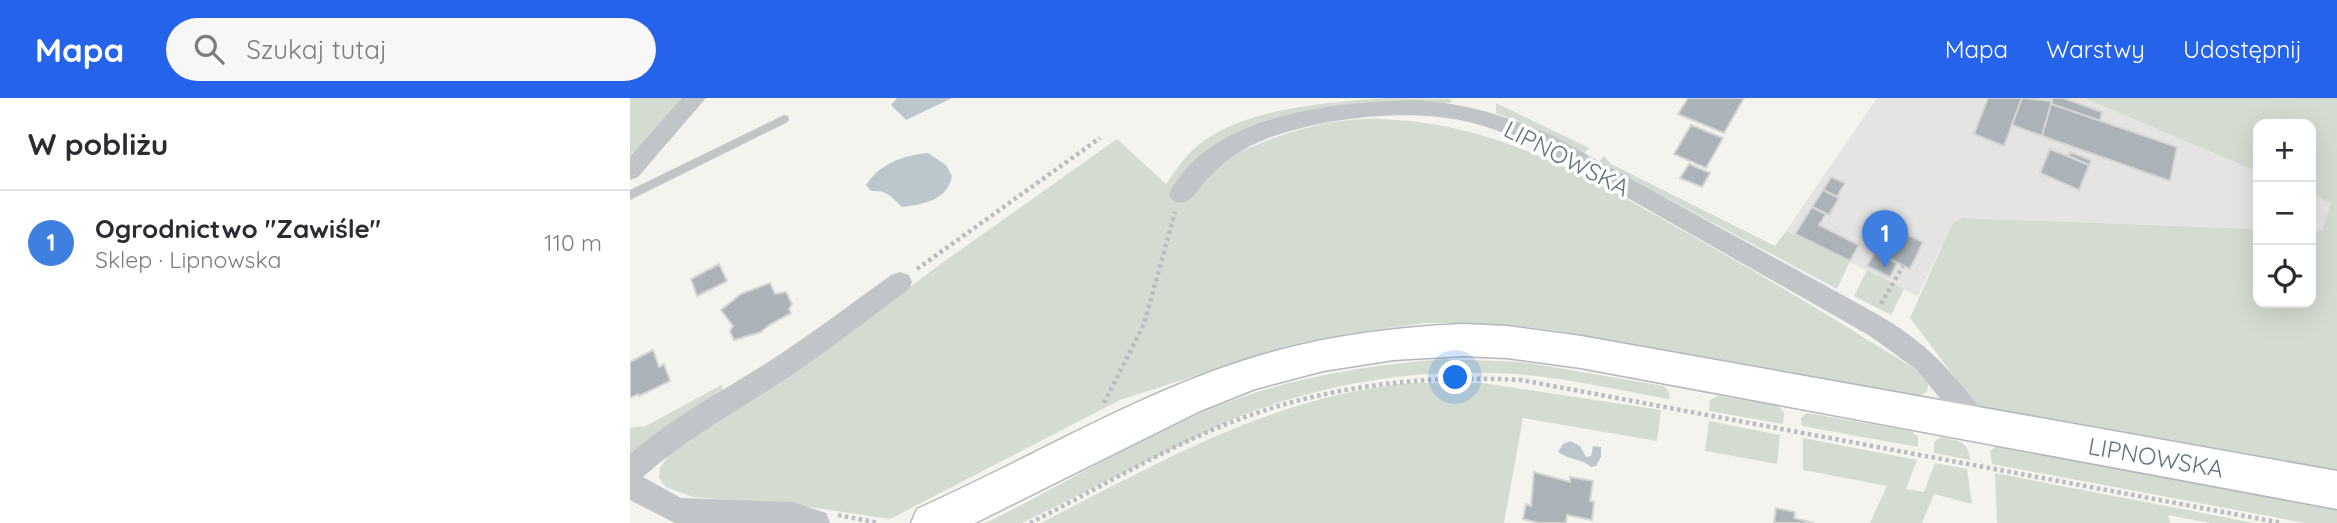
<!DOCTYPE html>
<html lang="pl">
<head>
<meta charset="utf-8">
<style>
  :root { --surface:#fff; --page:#f7f7f7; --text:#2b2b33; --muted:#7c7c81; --line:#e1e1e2; --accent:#2563eb }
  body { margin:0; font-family:Quicksand,sans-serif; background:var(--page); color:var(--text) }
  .controls { position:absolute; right:21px; top:21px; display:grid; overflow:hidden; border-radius:14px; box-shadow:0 7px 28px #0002 }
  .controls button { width:63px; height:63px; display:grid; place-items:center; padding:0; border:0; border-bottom:2px solid var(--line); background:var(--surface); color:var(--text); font:35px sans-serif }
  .you { position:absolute; left:826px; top:280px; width:24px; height:24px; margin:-18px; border:5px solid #fff; border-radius:50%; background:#1a73e8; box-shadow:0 0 0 10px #1a73e833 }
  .badge { display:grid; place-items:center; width:46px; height:46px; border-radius:50%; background:var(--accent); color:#fff; font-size:23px; font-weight:700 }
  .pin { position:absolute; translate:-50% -58px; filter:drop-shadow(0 2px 4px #0008) }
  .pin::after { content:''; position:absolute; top:37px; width:24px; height:21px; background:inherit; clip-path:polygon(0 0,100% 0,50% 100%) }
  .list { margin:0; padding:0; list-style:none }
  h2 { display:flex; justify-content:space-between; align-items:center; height:91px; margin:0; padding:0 28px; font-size:30px }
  h2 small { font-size:23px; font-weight:400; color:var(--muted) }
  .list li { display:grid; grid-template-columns:46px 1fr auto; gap:21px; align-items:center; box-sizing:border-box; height:105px; padding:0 28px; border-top:2px solid var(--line) }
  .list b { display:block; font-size:26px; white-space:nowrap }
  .list p { margin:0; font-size:23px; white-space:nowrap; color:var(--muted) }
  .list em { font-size:23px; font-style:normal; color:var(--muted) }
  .icon { flex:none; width:38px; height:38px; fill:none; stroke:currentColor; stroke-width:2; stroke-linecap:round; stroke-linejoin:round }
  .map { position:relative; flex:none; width:1707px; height:425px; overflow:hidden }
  header { display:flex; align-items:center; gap:42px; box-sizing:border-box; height:98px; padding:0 35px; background:var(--accent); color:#fff }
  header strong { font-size:33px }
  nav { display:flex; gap:38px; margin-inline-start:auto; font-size:24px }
  .search { width:490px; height:63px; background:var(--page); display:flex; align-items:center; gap:18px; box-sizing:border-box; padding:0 24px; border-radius:38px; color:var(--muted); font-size:26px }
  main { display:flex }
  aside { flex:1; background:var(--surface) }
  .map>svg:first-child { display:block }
  .built { fill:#e4e5e3 }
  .green { fill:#d4dbd0 }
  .water { fill:#bbc7cc }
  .building { fill:#abb3b8; stroke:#d5d5d2; stroke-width:2 }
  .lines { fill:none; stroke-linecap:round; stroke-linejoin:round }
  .secondary-casing { stroke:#b3b8bd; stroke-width:3 }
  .path { stroke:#babdbf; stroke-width:4.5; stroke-dasharray:3.5 3.5; stroke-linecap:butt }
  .service { fill:#c1c5c8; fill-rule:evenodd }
  .minor { fill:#c1c5c8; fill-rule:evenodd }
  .secondary { fill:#fff; fill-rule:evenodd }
  .labels { text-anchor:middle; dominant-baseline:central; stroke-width:7; stroke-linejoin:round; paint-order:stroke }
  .street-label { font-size:24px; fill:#617382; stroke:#fff }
</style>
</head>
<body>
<header>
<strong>Mapa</strong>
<div class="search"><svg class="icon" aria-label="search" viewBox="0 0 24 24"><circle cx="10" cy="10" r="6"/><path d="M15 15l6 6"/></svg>Szukaj tutaj</div>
<nav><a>Mapa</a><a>Warstwy</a><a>Udostępnij</a></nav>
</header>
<main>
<aside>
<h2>W pobliżu<small></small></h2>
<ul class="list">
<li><span class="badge" style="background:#3f7fe0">1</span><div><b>Ogrodnictwo &quot;Zawiśle&quot;</b><p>Sklep · Lipnowska</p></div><em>110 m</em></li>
</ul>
</aside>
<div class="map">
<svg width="1707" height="425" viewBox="0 0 1707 425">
  <rect width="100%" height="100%" fill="#f4f4ef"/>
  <!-- built -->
  <g class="built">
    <path d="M1247,0H1454L1628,74V131L1332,120L1322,126L1288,198L1156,133Z"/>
    <path d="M1681,96L1702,105L1692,134L1681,133Z"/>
  </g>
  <!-- green -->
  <g class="green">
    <path d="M0,0H53L0,57Z"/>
    <path d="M756,0L821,1V5L768,4L667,17L594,61C642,38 697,19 751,21C869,25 959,80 1059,136C1139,181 1217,229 1295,277L1299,283L1297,294L1289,298L922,232L869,226L796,225L743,232L627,258L490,302L260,421L166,407L63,399L36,389L29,380L30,370L42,353L78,326L152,283L319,160L487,41L536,86C545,74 554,59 566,49C611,10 700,4 756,0Z"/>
    <path d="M1454,0H1707V376L1365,317L1346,307L1280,220L1322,126L1332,120L1628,131V205H1681V133H1692L1701,105L1681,96V26H1628V74Z"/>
    <path d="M866,5L959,50L954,56L895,26L866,15Z"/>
    <path d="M974,58L981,66L1145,148L1156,133L1220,163L1207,191L969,64Z"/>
    <path d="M1237,172L1274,191L1261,217L1224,198Z"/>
    <path d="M814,261L893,264L1034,288L1039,294V301C988,292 937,280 886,276C789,269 693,285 603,321L392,425H355C442,384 523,328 615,298C678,277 748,266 814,261Z"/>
    <path d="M783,285H852L1031,312L1027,343L893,320L874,425H411C530,364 647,296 783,285Z"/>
    <path d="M91,287L95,295L0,362V330L16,328Z"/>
    <path d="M1088,298L1149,308L1154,315L1153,326L1079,313L1080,302Z"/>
    <path d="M1177,315L1281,333L1288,339V349L1172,328L1171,320Z"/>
    <path d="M1079,323L1150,337L1147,366L1075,353Z"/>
    <path d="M1311,339C1327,343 1339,342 1340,362L1304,355V344Z"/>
    <path d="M1173,340L1287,362L1276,391L1294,394L1305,365L1337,371L1342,406L1304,396L1292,425H1240L1257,388L1173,372Z"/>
    <path d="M1366,348L1707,411V425H1675L1362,366L1360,353Z"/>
    <path d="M1365,375L1624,425H1580L1538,417L1540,425H1367Z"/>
  </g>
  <!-- water -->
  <g class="water">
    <path d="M267,0H322L276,22L261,7Z"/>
    <path d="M298,55L316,67L322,78C317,103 293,106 272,109C261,98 257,92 241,93L236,87C249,66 274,57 298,55Z"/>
    <path d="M940,343L950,348L956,359L961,358L963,348L971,349V359L966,368L961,369C951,360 939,362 928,354L933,346Z"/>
  </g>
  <!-- building -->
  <g class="building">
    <path d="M1058,0H1114L1094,35L1048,16Z"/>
    <path d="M1358,0H1392L1374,48L1344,36Z"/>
    <path d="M1392,0L1422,3L1412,38L1382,27Z"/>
    <path d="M1423,0H1433L1472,14L1470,23L1421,6Z"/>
    <path d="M1421,6L1547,49L1540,83L1412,38Z"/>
    <path d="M1061,27L1093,40L1076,70L1044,56Z"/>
    <path d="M1420,51L1459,67L1449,92L1410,75Z"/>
    <path d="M1440,54L1461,62L1459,67L1439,58Z"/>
    <path d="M1059,66L1080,75L1072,89L1050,80Z"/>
    <path d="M1201,79L1215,85L1207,99L1193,92Z"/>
    <path d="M1193,92L1209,100L1199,117L1182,109Z"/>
    <path d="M1182,109L1196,116L1189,127L1229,147L1220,163L1165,136Z"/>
    <path d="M1258,128L1293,144L1280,171L1245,154Z"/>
    <path d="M1245,154L1267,165L1260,179L1237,168Z"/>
    <path d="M89,166L97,183L67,198L61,181Z"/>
    <path d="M140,185L145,196L156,194L162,206L159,211L161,215L139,227L131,234L104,242L100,233L103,228L91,212L111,196Z"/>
    <path d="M23,252L29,269L34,266L40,283L9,298L8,296L0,300V264Z"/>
    <path d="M904,374L940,384V379L963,383L960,403L964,404L962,422L937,417L936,425H909L893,421L896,406L901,408Z"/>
    <path d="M1146,410L1165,414L1164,420L1184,425H1144Z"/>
  </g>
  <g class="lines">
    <defs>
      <path id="secondary" d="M833,226L877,228L951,238L1707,373V411L951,270L877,260L833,258L763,262L693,273L625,291L570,313L345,425H281L287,411C400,361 508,294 628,258C695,238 763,229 833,226Z"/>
    </defs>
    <!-- secondary casing -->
    <use href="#secondary" class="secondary-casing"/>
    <!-- path -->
    <g class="path">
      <path d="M287,171L470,40"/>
      <path d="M1251,206L1273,168"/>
      <path d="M474,305L514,226L545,114"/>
      <path d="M208,417L249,425"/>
      <path d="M400,425C460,395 518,360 580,333C679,290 784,276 891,282L1652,425"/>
    </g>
    <!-- service -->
    <path class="service" d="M154,17L158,18L159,21L158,24L0,102V92Z"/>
    <!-- minor -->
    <g class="minor">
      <path d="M52,0H76L8,79L0,82V58Z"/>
      <path d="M786,2C835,5 878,18 923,38L1247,216C1300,247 1318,270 1355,316L1359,325L1355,334L1346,337L1337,334L1287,272L1240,238L931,62C903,48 874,33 843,25C782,9 694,19 636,41C614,49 595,62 579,79C572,86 565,98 557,103C552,106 547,104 542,102L539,96C580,15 706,4 786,2Z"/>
      <path d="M270,174L279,177L282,184L279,191C242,218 207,246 169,272C117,308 61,336 13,379L51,400L163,404L196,415L200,425H45L0,402V356C47,315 101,289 152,255C189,230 225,203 261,177Z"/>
    </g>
    <!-- secondary -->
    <use href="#secondary" class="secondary"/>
  </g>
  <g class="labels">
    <!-- street labels -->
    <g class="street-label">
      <text transform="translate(937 60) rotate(27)">LIPNOWSKA</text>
      <text transform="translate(1526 359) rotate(10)">LIPNOWSKA</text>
    </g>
  </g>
</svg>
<div class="controls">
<button>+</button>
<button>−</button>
<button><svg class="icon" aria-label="locate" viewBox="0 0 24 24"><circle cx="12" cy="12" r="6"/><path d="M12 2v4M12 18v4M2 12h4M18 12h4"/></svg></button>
</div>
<div class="you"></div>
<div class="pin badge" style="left:1255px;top:170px;background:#3f7fe0">1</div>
</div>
</main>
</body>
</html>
